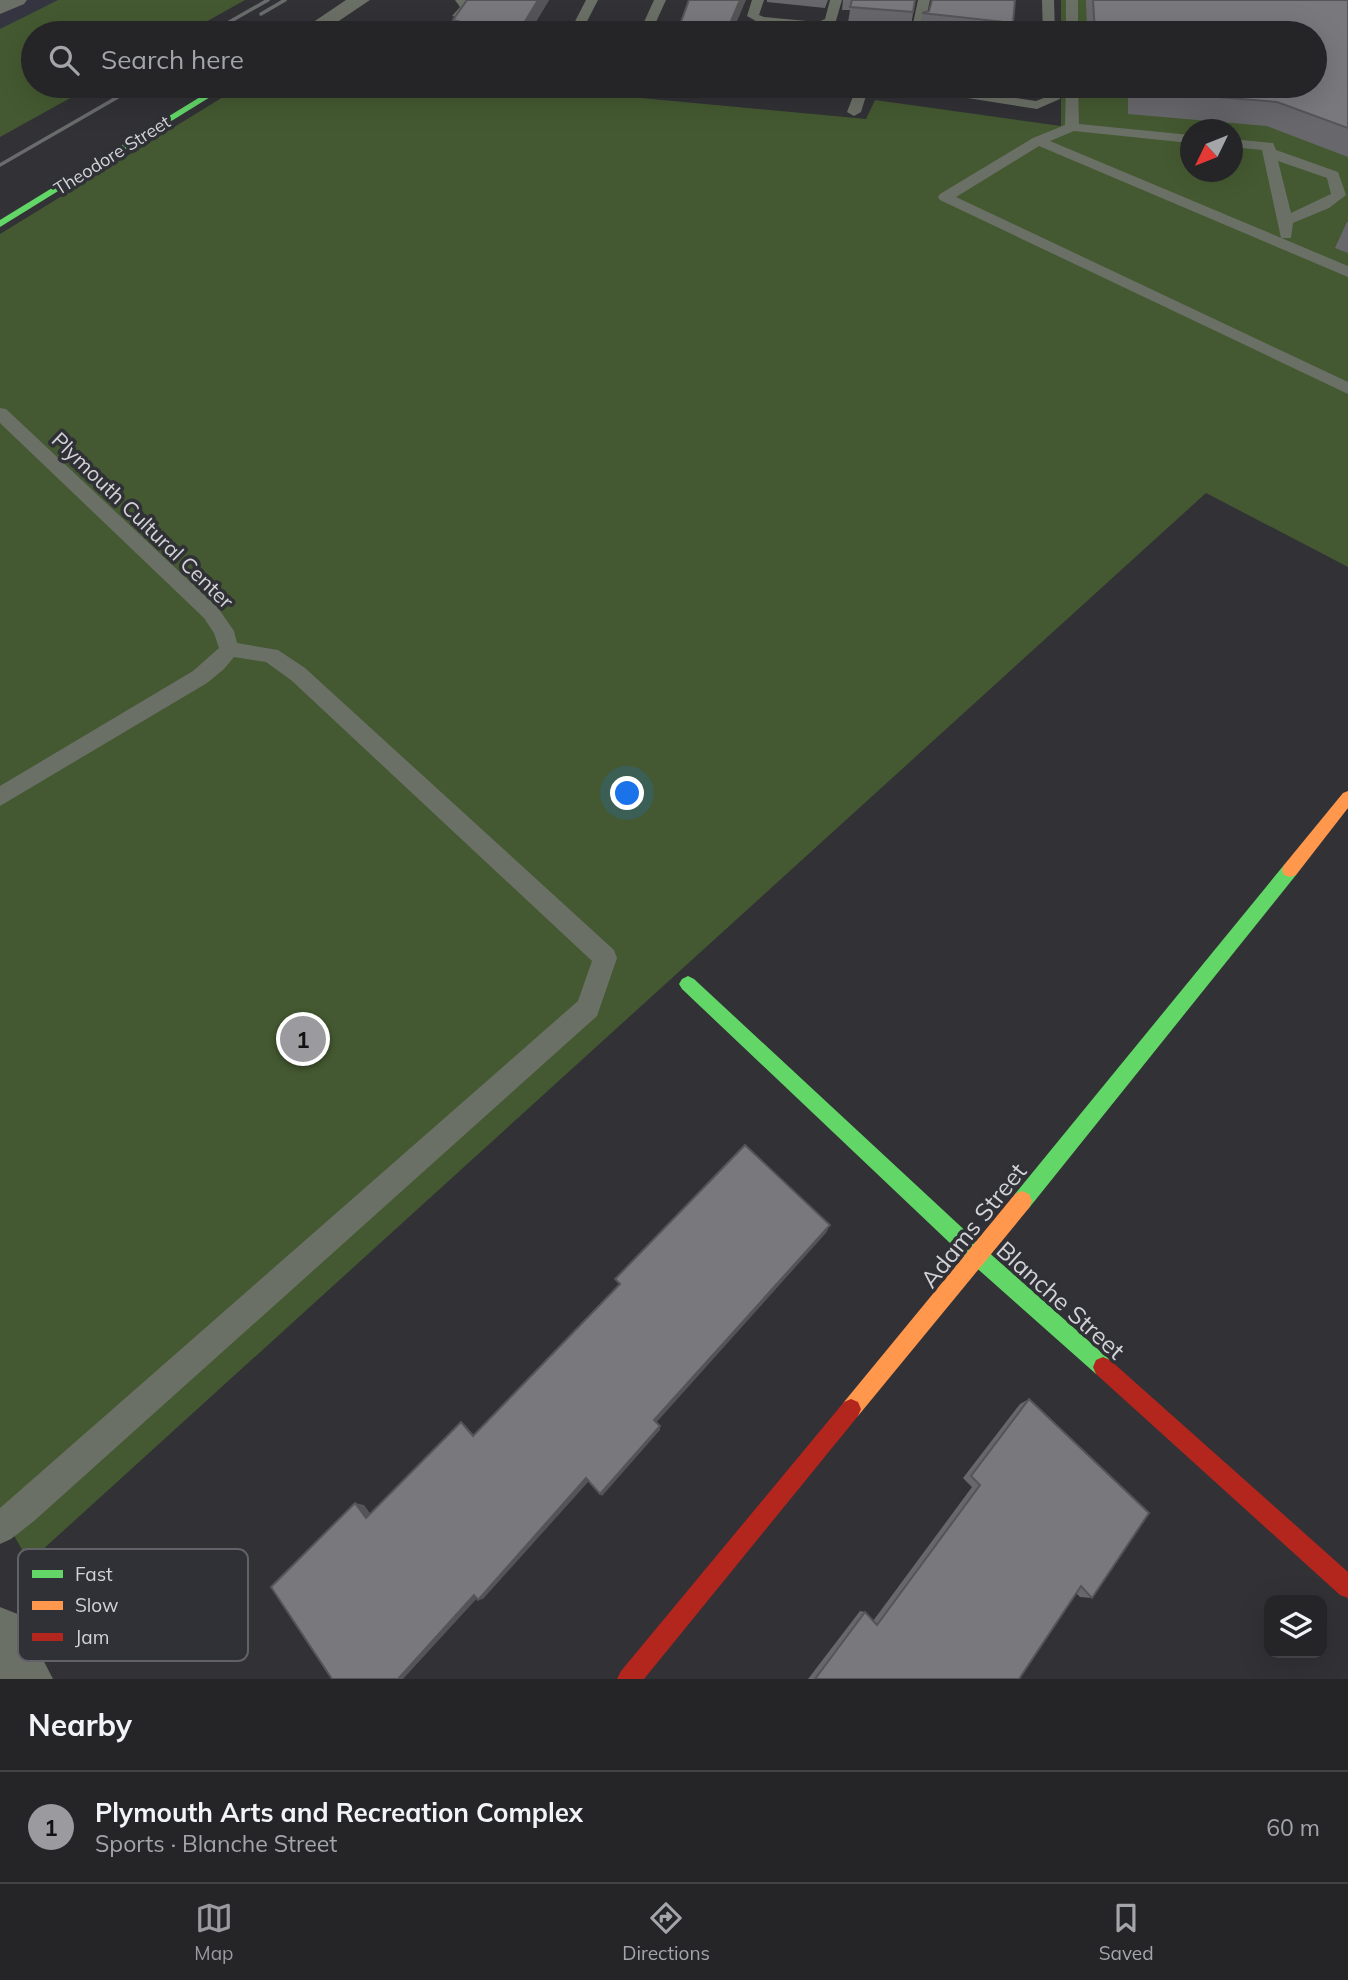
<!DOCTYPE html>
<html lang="en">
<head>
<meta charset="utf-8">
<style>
  :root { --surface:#252528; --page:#313134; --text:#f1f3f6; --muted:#a3a5a8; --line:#424245; --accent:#9a9a9f }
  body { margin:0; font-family:Mulish,sans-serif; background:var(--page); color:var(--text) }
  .controls { position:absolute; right:21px; bottom:21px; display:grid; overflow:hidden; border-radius:14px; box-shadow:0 7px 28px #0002 }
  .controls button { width:63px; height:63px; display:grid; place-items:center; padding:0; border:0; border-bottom:2px solid var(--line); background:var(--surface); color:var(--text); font:35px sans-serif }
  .compass { position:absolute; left:1180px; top:119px; width:63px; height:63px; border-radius:50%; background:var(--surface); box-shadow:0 7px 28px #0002; rotate:227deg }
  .you { position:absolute; left:628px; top:794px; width:24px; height:24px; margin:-18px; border:5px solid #fff; border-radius:50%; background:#1a73e8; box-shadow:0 0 0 10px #1a73e833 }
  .badge { display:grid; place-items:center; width:46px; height:46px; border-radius:50%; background:var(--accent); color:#111; font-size:23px; font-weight:700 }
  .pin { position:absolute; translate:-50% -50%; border:4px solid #fff; box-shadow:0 2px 7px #0006 }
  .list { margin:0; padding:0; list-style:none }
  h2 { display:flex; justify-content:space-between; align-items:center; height:91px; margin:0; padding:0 28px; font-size:30px }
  h2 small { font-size:23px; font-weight:400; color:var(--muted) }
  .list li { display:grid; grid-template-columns:46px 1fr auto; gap:21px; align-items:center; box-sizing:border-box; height:112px; padding:0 28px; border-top:2px solid var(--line) }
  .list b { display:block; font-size:26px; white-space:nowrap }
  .list p { margin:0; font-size:23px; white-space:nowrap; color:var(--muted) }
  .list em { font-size:23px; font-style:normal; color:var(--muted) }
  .icon { flex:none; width:38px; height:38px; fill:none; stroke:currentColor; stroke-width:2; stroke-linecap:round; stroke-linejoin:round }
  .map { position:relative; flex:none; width:1348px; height:1679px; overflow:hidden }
  .search { position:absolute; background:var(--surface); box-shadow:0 7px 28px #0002; left:21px; right:21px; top:21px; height:77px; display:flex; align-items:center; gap:18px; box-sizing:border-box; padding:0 24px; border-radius:38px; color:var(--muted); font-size:26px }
  .sheet { height:203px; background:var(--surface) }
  nav { display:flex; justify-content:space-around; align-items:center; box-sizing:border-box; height:98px; border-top:2px solid var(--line); background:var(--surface); font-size:19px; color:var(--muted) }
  nav a { display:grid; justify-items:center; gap:4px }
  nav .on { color:var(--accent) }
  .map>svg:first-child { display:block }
  .built { fill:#353541 }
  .green { fill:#445931; fill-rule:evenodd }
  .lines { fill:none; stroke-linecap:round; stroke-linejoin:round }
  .lane { fill:#6b7066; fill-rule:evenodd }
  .street { fill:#6b7066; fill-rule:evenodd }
  .fast { fill:#63d668; fill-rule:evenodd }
  .slow { fill:#ff974d; fill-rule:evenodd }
  .jam { fill:#b3261e; fill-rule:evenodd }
  .rail { stroke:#696c6a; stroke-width:3.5 }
  .wall { fill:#68686c }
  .shaded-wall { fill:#555558 }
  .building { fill:#79797d; stroke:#555558; stroke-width:2 }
  .labels { text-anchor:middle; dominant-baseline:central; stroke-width:7; stroke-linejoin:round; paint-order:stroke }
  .far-street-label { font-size:18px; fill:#d2d2d7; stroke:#303037 }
  .street-label { font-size:21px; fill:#d2d2d7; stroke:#303037 }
  .near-street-label { font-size:24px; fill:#d2d2d7; stroke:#303037 }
  .key { fill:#303037; stroke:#616167; stroke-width:2 }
  .key-label { font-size:19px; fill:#d2d2d7 }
</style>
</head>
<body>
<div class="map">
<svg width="1348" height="1679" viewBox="0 0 1348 1679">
  <rect width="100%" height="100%" fill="#313136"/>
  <!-- built -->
  <path class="built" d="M0,0H58L0,29Z"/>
  <!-- green -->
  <g class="green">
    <path d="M58,0H245L186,33H33V86H92L0,137V29Z"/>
    <path d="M1061,0H1348V567L1206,493L29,1562L0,1511V234L241,86H512L866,119L875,100L1061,126V86H1315V33H1061ZM1190,130H1232V172H1190Z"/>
  </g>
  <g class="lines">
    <!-- lane -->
    <g class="lane">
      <path d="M455,0H467L473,7L462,19L452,16L460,7Z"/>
      <path d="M586,0H598L581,33H569Z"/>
      <path d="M654,0H666L651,33H639Z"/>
      <path d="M752,0H764L759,15L764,17L818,22L825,19L830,0H842L835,24L819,30L761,24L747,16Z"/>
      <path d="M918,0H930L923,33H911Z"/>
      <path d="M1042,0H1054L1055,33H1043Z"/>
      <rect x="1066" y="0" width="12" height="33"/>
      <path d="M437,27L441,28L442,33H429Z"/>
      <path d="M857,86H869L861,112L854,116L847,112Z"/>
      <path d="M911,86H940L1036,101L1046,97V86H1058L1060,99L1037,109L917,90Z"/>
      <path d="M1066,86H1078L1079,124L1190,135V143L1074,131L1050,141L1348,266V277L1039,146L956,197L1348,382V394L940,200L938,197L940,194L1033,138L1065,125Z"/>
      <path d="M1232,139L1273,143L1276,150L1338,172L1346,195L1329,208L1293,223L1291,238H1281L1262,150L1232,147ZM1278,161L1327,178L1331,194L1291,213Z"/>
      <path d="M0,408L6,409L218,608L234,631L237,643L278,650L305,668L614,950L617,958L597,1016L34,1521L11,1539L0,1544V1508L578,1001L592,961L291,680L266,662L234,657L224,669L207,683L0,806V786L193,671L219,648L214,633L204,618L0,423Z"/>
    </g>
    <!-- street -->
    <g class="street">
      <path d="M0,0H27L24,4L0,14Z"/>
      <path d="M346,0H370L321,33H297Z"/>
      <path d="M0,1607L20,1615L53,1679H0Z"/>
    </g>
    <!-- fast -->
    <g class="fast">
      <path d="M218,86H228L0,227V220Z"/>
      <path d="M1290,863L1296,865L1298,870L1296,875L1029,1208L1022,1211L1015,1208L1012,1201L1015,1194L1284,865Z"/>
      <path d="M688,976L694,979L985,1249L1110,1360L1113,1367L1110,1374L1103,1377L1096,1374L971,1263L682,989L679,984L682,979Z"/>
    </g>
    <!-- slow -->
    <g class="slow">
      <path d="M1348,791V808L1296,875L1290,877L1284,875L1282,870L1284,865L1343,793Z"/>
      <path d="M1022,1191L1029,1194L1032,1201L1029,1208L858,1416L851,1419L844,1416L841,1409L844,1402L1015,1194Z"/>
    </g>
    <!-- jam -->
    <g class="jam">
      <path d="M1103,1357L1110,1360L1348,1572V1598L1340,1595L1096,1374L1093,1367L1096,1360Z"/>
      <path d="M851,1399L858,1402L861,1409L858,1416L644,1679H617L621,1671L844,1402Z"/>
    </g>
    <!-- rail -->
    <g class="rail">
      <path d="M261,14L285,0"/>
      <path d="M210,33L268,0"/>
      <path d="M0,165L137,86"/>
    </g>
  </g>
  <!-- wall -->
  <g class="wall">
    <path d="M549,0L529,33H455L453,20Z"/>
    <path d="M767,0H828L825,8L767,2Z"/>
    <path d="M843,0H915L910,33H893L847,29L850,10H842Z"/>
    <path d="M1086,0H1348V157L1267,126L1128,114V96L1090,93V86H1315V33H1087Z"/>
    <path d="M922,13L1013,23L1011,33H919Z"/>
    <path d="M1347,222H1348V253L1335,248Z"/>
    <path d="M1029,1399L1092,1598L1080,1597L1076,1593L1019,1679H808L860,1611L865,1612L873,1621L972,1487L963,1478L1020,1404Z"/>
  </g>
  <!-- shaded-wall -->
  <g class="shaded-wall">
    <path d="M538,0H549L529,33H518Z"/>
    <path d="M740,0H746L732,33H726Z"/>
    <path d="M830,1225L826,1233L655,1424L654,1420Z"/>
    <path d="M461,1422L466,1426L478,1440L473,1436Z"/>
    <path d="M660,1426V1430L602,1496L600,1494Z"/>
    <path d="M586,1478L589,1481L483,1599L478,1600Z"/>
    <path d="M355,1503L364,1505L375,1520L366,1518Z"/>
    <path d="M474,1595H480L403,1679H398Z"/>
  </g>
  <!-- building -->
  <g class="building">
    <path d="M467,0H538L518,33H473L477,26L453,20Z"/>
    <path d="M689,0H740L726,33H677Z"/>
    <path d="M852,0H915L913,12L850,7Z"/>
    <path d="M932,0H1015L1013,23L922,13L929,11Z"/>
    <path d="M1093,0H1348V128L1277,102L1135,90V86H1315V33H1095Z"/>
    <path d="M745,1145L830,1225L654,1420L660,1426L600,1494L586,1478L478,1600L474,1595L398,1679H332L271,1587L355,1503L366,1518L461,1422L473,1436L620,1284L615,1279Z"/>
    <path d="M1029,1399L1149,1513L1092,1598L1081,1586L1019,1679H815L865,1612L877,1625L980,1485L971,1476Z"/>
  </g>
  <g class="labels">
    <!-- far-street labels -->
    <g class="far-street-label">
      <text transform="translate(112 155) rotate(-32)">Theodore Street</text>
    </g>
    <!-- street labels -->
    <g class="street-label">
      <text transform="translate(143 520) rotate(44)">Plymouth Cultural Center</text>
    </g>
    <!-- near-street labels -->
    <g class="near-street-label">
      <text transform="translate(973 1225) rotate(-51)">Adams Street</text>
      <text transform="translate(1061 1300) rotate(42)">Blanche Street</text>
    </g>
  </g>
  <!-- legend -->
  <rect x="18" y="1549" width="230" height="112" rx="10" class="key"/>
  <rect x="32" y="1570" width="31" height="8" fill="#63d668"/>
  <rect x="32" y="1601" width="31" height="9" fill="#ff974d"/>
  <rect x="32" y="1633" width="31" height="8" fill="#b3261e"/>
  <g class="key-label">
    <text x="75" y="1581">Fast</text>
    <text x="75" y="1612">Slow</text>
    <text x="75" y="1644">Jam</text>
  </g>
</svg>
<div class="controls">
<button><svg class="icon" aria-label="layers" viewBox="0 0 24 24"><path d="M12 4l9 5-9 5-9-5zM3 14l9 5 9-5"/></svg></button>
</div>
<svg class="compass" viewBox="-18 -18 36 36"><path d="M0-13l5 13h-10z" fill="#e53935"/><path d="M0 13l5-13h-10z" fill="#a3a5a8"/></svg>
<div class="you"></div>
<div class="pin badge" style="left:303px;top:1039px">1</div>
<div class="search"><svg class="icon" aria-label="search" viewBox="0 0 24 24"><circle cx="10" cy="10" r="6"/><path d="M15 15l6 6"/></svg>Search here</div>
</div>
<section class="sheet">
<h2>Nearby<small></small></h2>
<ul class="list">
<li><span class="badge">1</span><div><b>Plymouth Arts and Recreation Complex</b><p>Sports · Blanche Street</p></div><em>60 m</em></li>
</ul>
</section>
<nav>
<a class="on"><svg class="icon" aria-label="map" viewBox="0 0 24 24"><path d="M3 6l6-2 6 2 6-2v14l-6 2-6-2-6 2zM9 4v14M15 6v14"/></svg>Map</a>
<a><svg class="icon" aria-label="directions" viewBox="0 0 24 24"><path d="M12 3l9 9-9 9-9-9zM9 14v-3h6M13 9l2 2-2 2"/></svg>Directions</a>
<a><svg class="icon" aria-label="saved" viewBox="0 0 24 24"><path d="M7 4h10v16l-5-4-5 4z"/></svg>Saved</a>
</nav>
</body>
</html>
